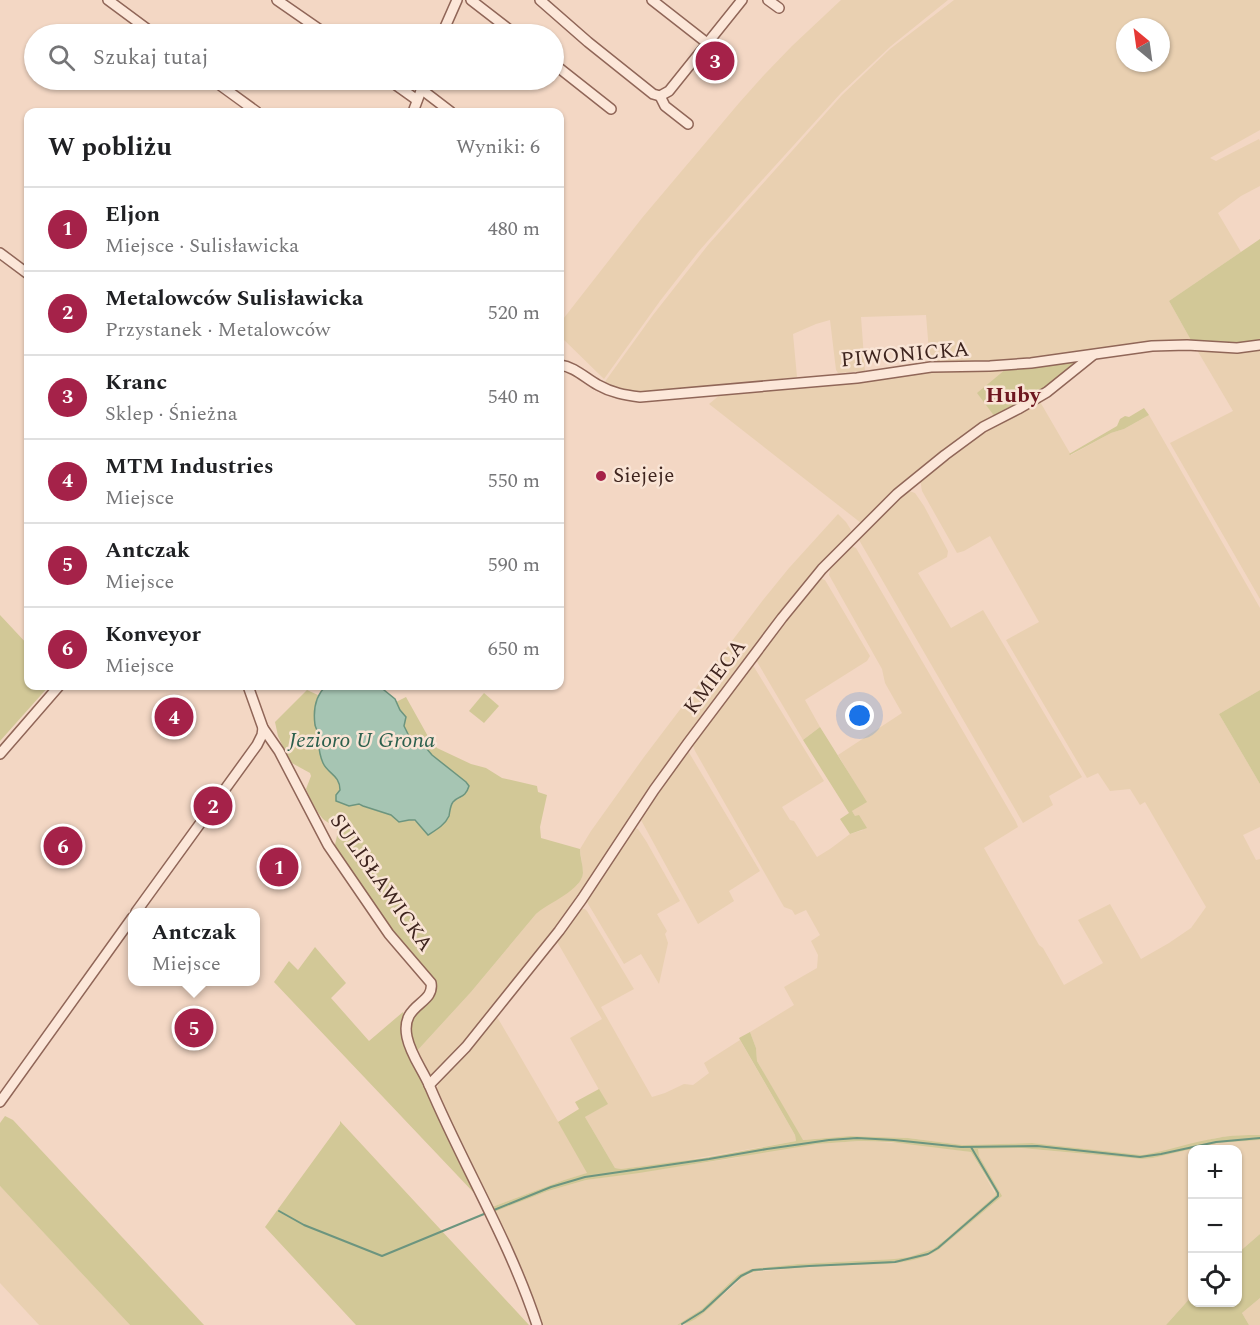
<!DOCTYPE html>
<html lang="pl">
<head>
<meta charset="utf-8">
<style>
  :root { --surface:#fff; --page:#f6f6f6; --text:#202124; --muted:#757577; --line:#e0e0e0; --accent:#a52249 }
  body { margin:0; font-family:Spectral,serif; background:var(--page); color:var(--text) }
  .controls { position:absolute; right:18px; bottom:18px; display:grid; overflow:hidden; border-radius:12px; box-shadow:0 2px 4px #0004 }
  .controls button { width:54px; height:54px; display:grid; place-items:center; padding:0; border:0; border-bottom:2px solid var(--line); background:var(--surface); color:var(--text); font:30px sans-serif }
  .compass { position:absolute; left:1116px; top:18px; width:54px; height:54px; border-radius:50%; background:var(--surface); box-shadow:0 2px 4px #0004; rotate:331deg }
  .you { position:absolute; left:860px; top:716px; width:21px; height:21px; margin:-15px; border:4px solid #fff; border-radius:50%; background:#1a73e8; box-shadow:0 0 0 9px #1a73e833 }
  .badge { display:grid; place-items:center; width:39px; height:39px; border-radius:50%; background:var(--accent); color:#fff; font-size:20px; font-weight:700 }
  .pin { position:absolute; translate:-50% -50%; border:3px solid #fff; box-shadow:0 2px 6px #0006 }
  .popup { position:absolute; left:128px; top:908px; width:132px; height:78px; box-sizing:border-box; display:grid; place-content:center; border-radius:12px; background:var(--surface); filter:drop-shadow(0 2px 4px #0005); font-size:20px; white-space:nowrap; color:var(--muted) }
  .popup b { font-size:22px; color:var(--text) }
  .popup::after { content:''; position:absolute; left:50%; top:100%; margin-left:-12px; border:12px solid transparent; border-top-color:var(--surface) }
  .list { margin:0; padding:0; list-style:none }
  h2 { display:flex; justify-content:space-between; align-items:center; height:78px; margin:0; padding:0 24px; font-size:26px }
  h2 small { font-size:20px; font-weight:400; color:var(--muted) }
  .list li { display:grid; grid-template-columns:39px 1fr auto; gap:18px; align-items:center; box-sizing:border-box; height:84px; padding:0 24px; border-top:2px solid var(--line) }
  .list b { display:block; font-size:22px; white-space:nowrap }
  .list p { margin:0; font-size:20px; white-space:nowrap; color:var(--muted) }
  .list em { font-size:20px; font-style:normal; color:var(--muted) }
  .icon { flex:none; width:33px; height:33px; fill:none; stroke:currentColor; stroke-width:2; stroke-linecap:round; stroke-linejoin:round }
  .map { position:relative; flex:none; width:1260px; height:1325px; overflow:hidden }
  .search { position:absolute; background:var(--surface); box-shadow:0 2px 4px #0004; left:24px; top:24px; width:540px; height:66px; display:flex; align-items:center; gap:15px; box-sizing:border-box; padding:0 21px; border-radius:33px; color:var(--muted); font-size:22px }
  .panel { position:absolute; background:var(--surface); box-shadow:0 2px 4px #0004; left:24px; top:108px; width:540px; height:582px; border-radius:12px }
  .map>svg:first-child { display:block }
  .farmland { fill:#e9d0b1; fill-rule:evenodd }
  .green { fill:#d2c897 }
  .water { fill:#a6c5b3; stroke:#6c957f; stroke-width:1.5 }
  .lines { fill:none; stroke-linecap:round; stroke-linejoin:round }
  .stream { stroke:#6c957f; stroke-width:2 }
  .street-casing { stroke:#906658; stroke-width:12 }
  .street { stroke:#fce7d9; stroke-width:9 }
  .poi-dot { fill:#a52249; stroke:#f9e4d5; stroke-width:2 }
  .labels { text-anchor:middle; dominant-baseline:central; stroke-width:5; stroke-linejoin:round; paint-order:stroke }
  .street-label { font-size:21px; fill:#3e241e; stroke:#f9e4d5 }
  .poi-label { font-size:21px; fill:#3e241e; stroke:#f9e4d5; text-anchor:start }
  .neighbourhood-label { font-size:22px; font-weight:bold; fill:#6f1820; stroke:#f9e4d5 }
  .water-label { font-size:22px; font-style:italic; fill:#2b5f4d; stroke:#f9e4d5 }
</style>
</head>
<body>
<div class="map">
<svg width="1260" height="1325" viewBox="0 0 1260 1325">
  <rect width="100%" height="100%" fill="#f3d7c4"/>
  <!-- farmland -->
  <g class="farmland">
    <path d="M841,0H948L891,46L841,93L744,200L699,251L660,301L604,379L560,336V323L642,218L739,103L765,74L792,46Z"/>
    <path d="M954,0H1260V130L1210,158L1216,161L1259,139L1260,141V186L1241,196L1218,213L1241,252L1169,301L1192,342L1044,358L1010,361L930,364L926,315L861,317L865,371L838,373L836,370L830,320L816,324L793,334L797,377L686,390L638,392L622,390L604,383L653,315L708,245L842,95L890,49ZM1125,27H1161V63H1125Z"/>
    <path d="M1197,350L1234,352L1260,350V599L1170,443L1233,411Z"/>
    <path d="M1006,369L995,417L861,523L709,404L721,394L932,370Z"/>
    <path d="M1039,400L1071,455L1111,433L1124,429L1149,415L1260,608V690L1219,714L1260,784V827L1243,835L1256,860L1260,859V1135L1230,1136L1216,1138L1157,1153L1142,1155L1032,1143L963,1145L908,1138L850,1136L802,1140L757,1061L756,1048L750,1032L794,1005L784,987L817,968L818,955L811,941L820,935L806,910L795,915L792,910L784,907L695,751L693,746L694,741L751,662L824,781L782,807L790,820L794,821L817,857L830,849L850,834L863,830L852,811L866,802L838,755L902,713L885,683L882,669L829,575L831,565L851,546L856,548L1016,822L1018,827L984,848L1039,945L1043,948L1064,985L1103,963L1078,920L1110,904L1141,959L1169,943L1191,928L1206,907L1145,802L1140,805L1130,789L1110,791L1098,773L1087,778L1006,640L1039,622L990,536L964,551L957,553L922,491L920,479L977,435Z"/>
    <path d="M909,491L915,493L924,506L948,551L947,557L918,573L951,628L983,610L1082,777L1049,796L1053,805L1023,823L859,540V536L903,493Z"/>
    <path d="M838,514L846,522L851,530L845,541L820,568L580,896L481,1024L441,1068L432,1075L428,1073L416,1052L471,992L536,914L544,907L559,898L577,885L582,878L583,872L580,849L591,831L644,757L763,600L789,568Z"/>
    <path d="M819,578L825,580L870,656L867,661L805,700L820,727L803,740L756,660L770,638Z"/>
    <path d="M688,751L760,871L729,891L734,901L698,924L641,820L642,816L686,752Z"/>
    <path d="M634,828L638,829L646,841L680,901L657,914L667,931L665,934L668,943L659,984L641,954L624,964L587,902V898L631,830Z"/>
    <path d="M580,909H585L587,911L634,989L601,1007L652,1097L665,1093L684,1084L693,1085L709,1073L704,1063L740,1040L795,1135L796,1141L670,1163L621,1169L615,1168L585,1117L607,1104L570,1038L602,1019L556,940Z"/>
    <path d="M496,1015L588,1173L564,1180L492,1207L465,1148L456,1132L436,1090L441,1079Z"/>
    <path d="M1260,1140V1234L1238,1253V1150H1192V1296L1166,1325H684L698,1317L743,1277L755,1272L796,1268L901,1262L928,1256L1001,1196L979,1156L977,1149L1021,1148L1142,1159L1153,1158L1218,1143Z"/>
    <path d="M859,1141L918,1144L971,1152L996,1195L946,1239L933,1249L923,1253L909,1257L894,1259L798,1264L751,1269L738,1275L702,1309L677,1325H542L519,1266L494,1212L548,1191L586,1180L735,1158L770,1150L817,1144Z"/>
    <path d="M0,1186L130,1325H39L0,1283Z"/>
    <path d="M1260,1298V1325H1249L1242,1313Z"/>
  </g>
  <!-- green -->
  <g class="green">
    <path d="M1260,239V340L1238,343L1192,342L1169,301Z"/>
    <path d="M1078,361L1079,363L1043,391L995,417L977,393L1006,369Z"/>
    <path d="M1144,408L1149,415L1124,429L1111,433L1070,455L1069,454L1117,426L1120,419L1125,416L1129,417Z"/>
    <path d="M0,615L28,645V686H49L0,741Z"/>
    <path d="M307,690L318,695C315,705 314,714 315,724C316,728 317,731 318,734C319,745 318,751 323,762C328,774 340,775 340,790L355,804L391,815L404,821C414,818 419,823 425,831L449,816C450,809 451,801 459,799L469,786L466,782L432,755L421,742L411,740L404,726L406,717L400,710L396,702L406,697L430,740L437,748L471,764L486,768L502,778L537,786L538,792L547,795L540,827L541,838L580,849C580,857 583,865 583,873C582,890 548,903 536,914L471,992L416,1052C411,1041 406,1026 413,1015C421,1002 444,999 433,978L395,937L338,853L335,845L338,831C334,825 328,823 323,819C316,811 310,799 306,789L311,776L310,773L290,762L278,736L275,722Z"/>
    <path d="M1260,690V784L1219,714Z"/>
    <path d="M484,693L499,706L484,723L469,711Z"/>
    <path d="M820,727L867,802L852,811L855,816L859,815L867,828L850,834L840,819L849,813L803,740Z"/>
    <path d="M315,947L346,983L331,998L369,1041L403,1012L433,1107L475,1194L274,982L289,961L298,970Z"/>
    <path d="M750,1032L756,1048L757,1061L803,1140L850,1136L908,1138L963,1145L1032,1143L1142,1155C1167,1151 1192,1142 1217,1138C1231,1135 1246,1135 1260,1135V1140L1218,1143L1153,1158L1142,1159L1021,1148L978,1149L979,1156L1002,1196L938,1250C922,1260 905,1262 886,1264C852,1265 818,1266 784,1269C771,1270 755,1269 743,1277C723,1289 702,1325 677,1325L702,1309L738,1275L751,1269L798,1264L894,1259L909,1257L933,1249L946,1239L996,1195L995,1191L971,1152L891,1142L859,1141L817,1144L639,1173L586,1180L548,1191L494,1212L492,1207L564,1180L587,1173L558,1122L579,1109L575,1102L599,1089L608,1104L585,1117L615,1168L621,1169L704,1158L796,1141L795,1135L739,1038Z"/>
    <path d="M5,1116L13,1120L204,1325H130L0,1186V1123Z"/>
    <path d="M340,1121L529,1325H356L265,1227L340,1124Z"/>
    <path d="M1260,1234V1298L1242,1313L1249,1325H1166L1192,1296V1302H1238V1253Z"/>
  </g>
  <!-- water -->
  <path class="water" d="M326,686H379L395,699L400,710L406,717L404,726L411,740H416L421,742L432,755L466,782L469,786C465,799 459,795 453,802C450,806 450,811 449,816C445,825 436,830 428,835L415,820H409L399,822L391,815L363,806L359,804L349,806L336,801V795L340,790C340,775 328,774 323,763C318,752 319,745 318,735C318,731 316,729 315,725C313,710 315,696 326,686Z"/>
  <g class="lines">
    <!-- stream -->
    <g class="stream">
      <path d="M494,1210L551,1187L585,1177L709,1159L767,1149L829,1140L857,1138L894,1140L961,1147L1037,1146L1140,1157L1161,1154L1216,1142L1260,1138"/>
      <path d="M279,1211L304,1225L382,1256L484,1214"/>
      <path d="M682,1324L703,1311L741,1276L753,1270L809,1266L895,1262L928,1254L938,1248L998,1196V1193L971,1147"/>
    </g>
    <defs>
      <g id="street">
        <path d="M108,0L154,34"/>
        <path d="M277,0L326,34"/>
        <path d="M471,0L515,34"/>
        <path d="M540,0L588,42L653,94L660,96L669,91L742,0"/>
        <path d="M652,0L707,43"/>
        <path d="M768,0L779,8"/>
        <path d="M442,34L457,0"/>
        <path d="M554,64L611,109"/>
        <path d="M213,80L257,112"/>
        <path d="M389,80L417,100"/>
        <path d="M421,89L451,112"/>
        <path d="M660,96L665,106L688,124"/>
        <path d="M413,112L425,80"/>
        <path d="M0,253L28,274"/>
        <path d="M560,365C575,367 585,378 598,385C612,393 625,395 640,397L857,378L931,367L990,366L1031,363L1152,346L1187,345L1237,348L1260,345"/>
        <path d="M248,686L263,728L279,751L328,845L389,934L431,983C435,1005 400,1003 407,1037C411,1056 423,1070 430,1087C464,1167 510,1242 537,1325"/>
        <path d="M0,754L59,686"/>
        <path d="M136,912L257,745L262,735L263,728"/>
        <path d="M429,1085L466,1047L559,931L582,899L654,790L688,743L782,618L822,569L897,494L945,455L983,427L1018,409L1047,392L1093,355"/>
        <path d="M0,1102L132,918"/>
      </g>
    </defs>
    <!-- street casing -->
    <use href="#street" class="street-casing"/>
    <!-- street -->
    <use href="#street" class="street"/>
  </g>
  <!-- markers -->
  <circle class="poi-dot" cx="601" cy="476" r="6"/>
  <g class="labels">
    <!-- street labels -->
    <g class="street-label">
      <text transform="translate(905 355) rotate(-5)">PIWONICKA</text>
      <text transform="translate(715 677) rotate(-53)">KMIECA</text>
      <text transform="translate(381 883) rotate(55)">SULISŁAWICKA</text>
    </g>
    <!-- poi labels -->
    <g class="poi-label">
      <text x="613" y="476">Siejeje</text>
    </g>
    <!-- neighbourhood labels -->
    <g class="neighbourhood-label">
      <text x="1013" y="395">Huby</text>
    </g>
    <!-- water labels -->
    <g class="water-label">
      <text x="362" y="740">Jezioro U Grona</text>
    </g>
  </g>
</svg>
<div class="controls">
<button>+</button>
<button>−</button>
<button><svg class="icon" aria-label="locate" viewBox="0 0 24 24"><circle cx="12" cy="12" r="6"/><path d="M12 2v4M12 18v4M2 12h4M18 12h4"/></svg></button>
</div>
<svg class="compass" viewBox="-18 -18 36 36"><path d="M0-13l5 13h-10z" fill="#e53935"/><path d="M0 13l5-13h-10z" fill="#757577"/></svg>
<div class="you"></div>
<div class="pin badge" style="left:279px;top:867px">1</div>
<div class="pin badge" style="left:213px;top:806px">2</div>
<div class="pin badge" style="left:715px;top:61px">3</div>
<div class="pin badge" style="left:174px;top:717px">4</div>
<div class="pin badge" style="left:194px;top:1028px">5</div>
<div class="popup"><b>Antczak</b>Miejsce</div>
<div class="pin badge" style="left:63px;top:846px">6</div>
<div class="search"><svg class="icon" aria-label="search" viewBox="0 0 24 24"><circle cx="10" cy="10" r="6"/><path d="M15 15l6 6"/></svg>Szukaj tutaj</div>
<section class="panel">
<h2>W pobliżu<small>Wyniki: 6</small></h2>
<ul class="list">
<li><span class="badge">1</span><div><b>Eljon</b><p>Miejsce · Sulisławicka</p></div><em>480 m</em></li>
<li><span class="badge">2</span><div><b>Metalowców Sulisławicka</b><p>Przystanek · Metalowców</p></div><em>520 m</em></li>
<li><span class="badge">3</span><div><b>Kranc</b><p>Sklep · Śnieżna</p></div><em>540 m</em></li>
<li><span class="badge">4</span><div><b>MTM Industries</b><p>Miejsce</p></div><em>550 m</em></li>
<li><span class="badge">5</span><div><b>Antczak</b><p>Miejsce</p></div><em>590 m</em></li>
<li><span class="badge">6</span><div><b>Konveyor</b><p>Miejsce</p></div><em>650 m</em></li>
</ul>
</section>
</div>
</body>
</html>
